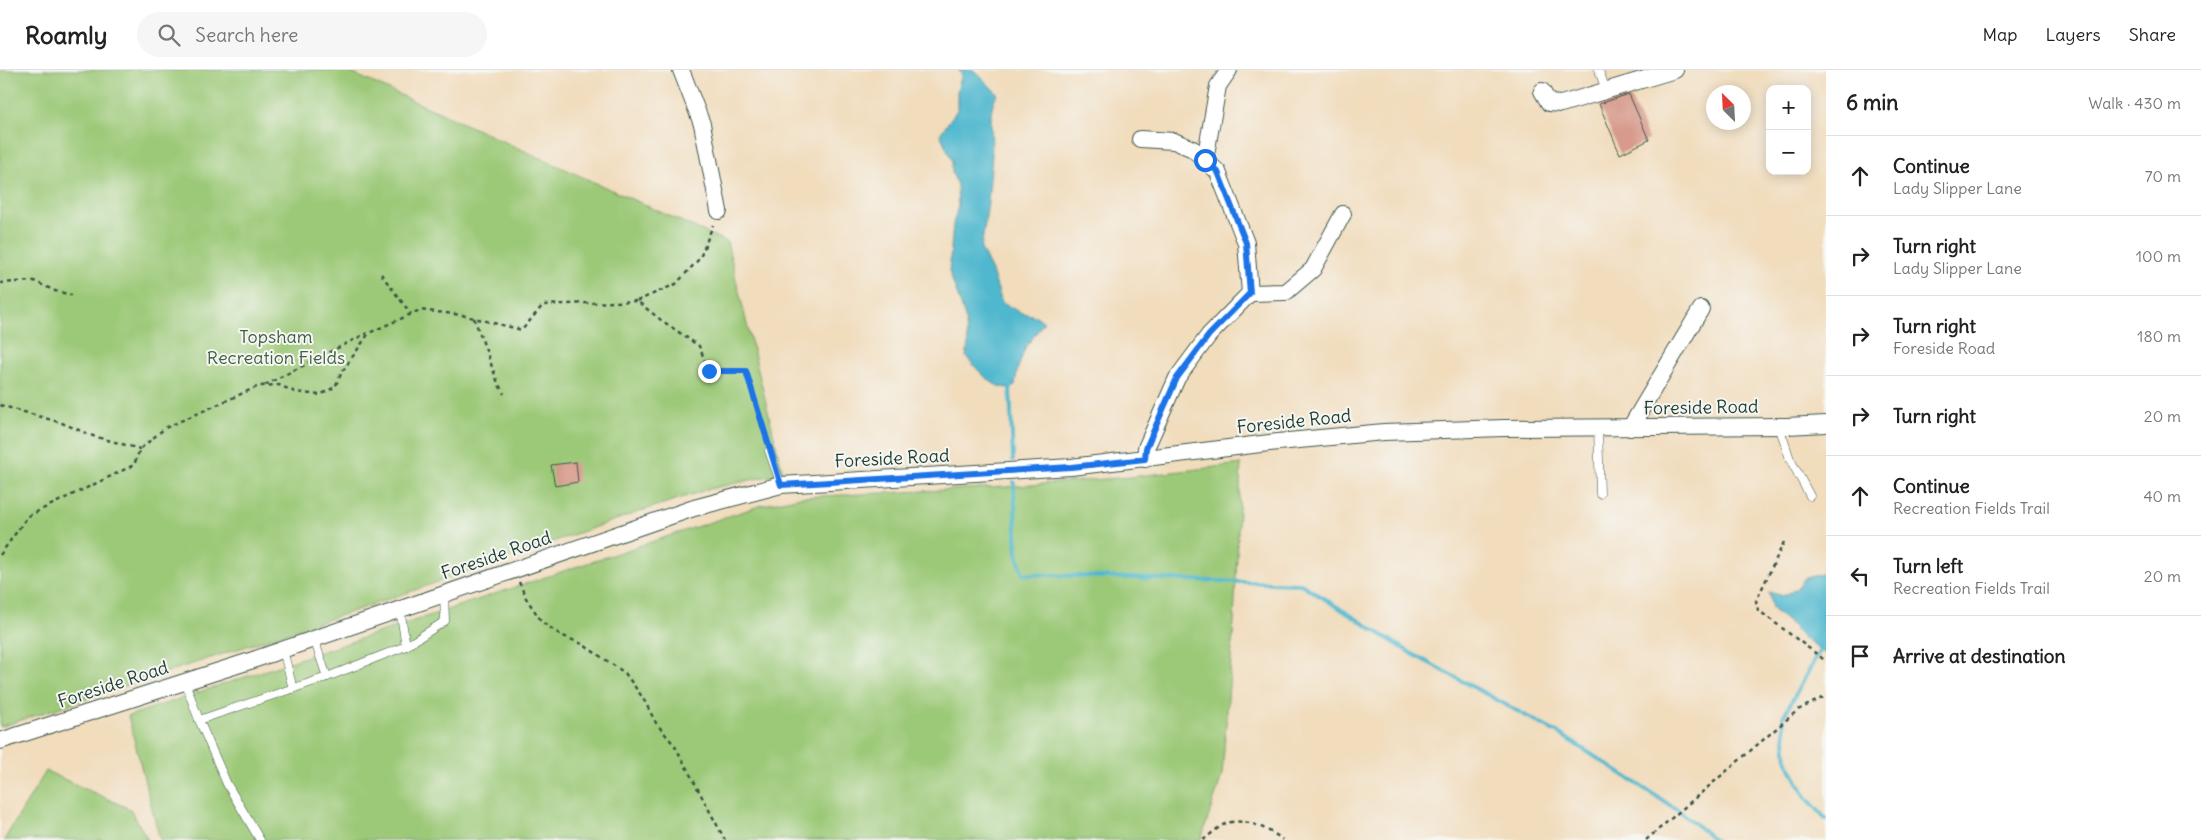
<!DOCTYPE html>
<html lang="en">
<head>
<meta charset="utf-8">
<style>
  :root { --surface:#fff; --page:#f6f6f6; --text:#222; --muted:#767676; --line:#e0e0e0 }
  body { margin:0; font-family:Delius,sans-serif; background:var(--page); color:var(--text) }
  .controls { position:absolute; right:15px; top:15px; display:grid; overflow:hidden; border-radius:10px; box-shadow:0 2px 12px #0003 }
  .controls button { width:45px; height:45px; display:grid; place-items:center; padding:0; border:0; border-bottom:1px solid var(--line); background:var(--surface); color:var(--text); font:25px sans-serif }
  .compass { position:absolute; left:1706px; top:15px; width:45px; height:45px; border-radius:50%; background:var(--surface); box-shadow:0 2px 12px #0003; rotate:336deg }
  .stop { position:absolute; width:15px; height:15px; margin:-11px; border:4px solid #1a73e8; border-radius:50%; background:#fff }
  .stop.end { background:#1a73e8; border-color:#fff; box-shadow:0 1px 5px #0008 }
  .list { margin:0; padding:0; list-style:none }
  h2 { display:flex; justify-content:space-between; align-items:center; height:65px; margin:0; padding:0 20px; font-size:21px }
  h2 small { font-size:16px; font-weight:400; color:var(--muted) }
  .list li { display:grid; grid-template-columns:32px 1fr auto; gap:15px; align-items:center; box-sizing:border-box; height:80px; padding:0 20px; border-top:1px solid var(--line) }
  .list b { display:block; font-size:19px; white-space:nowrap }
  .list p { margin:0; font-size:16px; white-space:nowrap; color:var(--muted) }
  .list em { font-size:16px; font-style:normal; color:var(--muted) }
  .icon { flex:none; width:28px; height:28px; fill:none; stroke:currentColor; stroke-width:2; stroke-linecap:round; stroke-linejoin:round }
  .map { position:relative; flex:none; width:1826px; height:770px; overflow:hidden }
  header { display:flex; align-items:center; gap:30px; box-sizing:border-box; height:70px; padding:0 25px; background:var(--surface); border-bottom:1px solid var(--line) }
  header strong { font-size:24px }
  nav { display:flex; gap:28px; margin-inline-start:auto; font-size:18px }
  .search { width:350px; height:45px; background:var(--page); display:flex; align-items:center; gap:12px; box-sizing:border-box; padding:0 18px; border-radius:28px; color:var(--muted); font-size:19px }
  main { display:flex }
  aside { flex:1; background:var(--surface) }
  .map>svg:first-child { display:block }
  .green { fill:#9cc978; stroke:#5e8356 }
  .water { fill:#50b8ce; stroke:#387a81 }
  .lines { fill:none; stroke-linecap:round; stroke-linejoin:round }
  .stream { stroke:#50b8ce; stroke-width:4 }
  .building { fill:#d79a8c }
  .service-casing { stroke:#3e5548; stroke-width:9 }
  .minor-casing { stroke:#3e5548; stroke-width:18 }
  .path { stroke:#3e5548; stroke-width:2.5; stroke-dasharray:4 4; stroke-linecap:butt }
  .service { stroke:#fff; stroke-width:8 }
  .minor { stroke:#fff; stroke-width:16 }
  .route { stroke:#1a73e8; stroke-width:6 }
  .labels { text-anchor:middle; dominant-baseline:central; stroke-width:4; stroke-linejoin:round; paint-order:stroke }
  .park-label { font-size:18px; fill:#3e6045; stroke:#f6f6f2 }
  .street-label { font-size:18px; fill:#1f3d34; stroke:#f6f6f2 }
</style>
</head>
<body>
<header>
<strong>Roamly</strong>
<div class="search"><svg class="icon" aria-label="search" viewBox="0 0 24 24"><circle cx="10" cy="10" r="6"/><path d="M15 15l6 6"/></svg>Search here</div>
<nav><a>Map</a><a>Layers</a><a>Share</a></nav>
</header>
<main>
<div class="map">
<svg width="1826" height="770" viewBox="0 0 1826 770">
  <rect width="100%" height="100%" fill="#f6f6f2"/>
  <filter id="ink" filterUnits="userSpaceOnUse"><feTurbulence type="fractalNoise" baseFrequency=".02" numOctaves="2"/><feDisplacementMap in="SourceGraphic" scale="10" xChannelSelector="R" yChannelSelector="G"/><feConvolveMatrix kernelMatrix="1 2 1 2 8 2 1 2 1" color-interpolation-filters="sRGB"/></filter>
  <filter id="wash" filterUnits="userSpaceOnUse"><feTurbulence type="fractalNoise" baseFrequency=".0096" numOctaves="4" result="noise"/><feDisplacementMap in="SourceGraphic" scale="20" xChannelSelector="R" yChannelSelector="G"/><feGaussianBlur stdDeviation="1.12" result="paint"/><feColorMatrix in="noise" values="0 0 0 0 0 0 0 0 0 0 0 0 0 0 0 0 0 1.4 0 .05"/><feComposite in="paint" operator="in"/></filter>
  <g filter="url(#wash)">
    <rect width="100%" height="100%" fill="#f1dcbc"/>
    <!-- green -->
    <g class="green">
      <path d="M0,0H345L727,172L783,403L709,419L647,439L366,537L0,657Z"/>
      <path d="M1241,394L1234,552L1222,705L1201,770H160L128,646L759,436L800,427L1005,417L1130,407Z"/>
      <path d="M46,701L130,739L148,770H4Z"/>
    </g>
    <!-- water -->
    <g class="water">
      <path d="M958,0H974L998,24L994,30L991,42L992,86L988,133L981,179L992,201L1002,233L1022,243L1036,246L1044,252L1025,278L1017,301L1015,316C996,325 978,299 966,287L968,274L965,247L949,201L953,154L958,136L957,115L952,102V90L940,64L957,40V21L962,4Z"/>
      <path d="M1826,503V584L1803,568L1794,557L1772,539L1769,522L1783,526L1796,519L1805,508Z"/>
    </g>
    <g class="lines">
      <!-- stream -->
      <g class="stream">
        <path d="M1010,318L1013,390"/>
        <path d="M1014,412L1017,484L1023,504L1301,514L1409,582L1563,666L1679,741L1715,770"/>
        <path d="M1820,580L1783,647L1787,691L1806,727L1826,749"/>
      </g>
    </g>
    <g id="blocks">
      <!-- building -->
      <g class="building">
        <path d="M1629,24L1649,70L1620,84L1599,34Z"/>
        <path d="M576,392L578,412L555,416L551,395Z"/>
      </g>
    </g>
  </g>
  <g filter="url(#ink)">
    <use href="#blocks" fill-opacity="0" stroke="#3e5548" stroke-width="1"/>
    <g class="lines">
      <defs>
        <g id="service">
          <path d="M1599,0L1606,21"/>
          <path d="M1779,356L1790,389L1810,426"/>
          <path d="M1598,358L1600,424"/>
          <path d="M769,381L781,415"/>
          <path d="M400,539L406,576"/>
          <path d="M314,569L327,607"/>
          <path d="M283,580L293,619"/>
          <path d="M185,612L199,650L327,607L406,576L445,551L444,524"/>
          <path d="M199,650L227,714L260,770"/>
        </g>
        <g id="minor">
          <path d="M681,0L702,54L719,141"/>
          <path d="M1542,21L1549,33L1561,34L1675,0"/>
          <path d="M1140,69L1174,71L1193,79L1218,102L1246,173L1250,223L1209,265L1177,308L1146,378L1145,389"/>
          <path d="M1205,90L1218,16L1229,0"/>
          <path d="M1250,223L1286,222L1313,199L1343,144"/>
          <path d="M1630,358L1701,239"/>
          <path d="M0,671L250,591L694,438L781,415L1071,397L1278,372L1384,362L1504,358L1787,356L1826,354"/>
        </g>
      </defs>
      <!-- service casing -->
      <use href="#service" class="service-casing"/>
      <!-- minor casing -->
      <use href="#minor" class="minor-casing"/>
      <!-- path -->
      <g class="path">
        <path d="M381,204L411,244"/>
        <path d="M0,213L34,211L55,221L72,225"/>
        <path d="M637,231L676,214L700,188L713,155"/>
        <path d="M474,248L498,313L504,324"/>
        <path d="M265,315L367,263"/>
        <path d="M0,335L62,353L93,366L140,379"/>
        <path d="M1784,472L1756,531L1758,540L1826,591"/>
        <path d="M0,485L28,446L134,395L140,379L165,358L259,316L279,315L295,322L320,325L335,317L342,302L369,263L420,240L462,245L522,260L543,235L637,231L661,250L699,276L709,301H746L767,372"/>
        <path d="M519,512L526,528L542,552L561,565L582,574L625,603L643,628L656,653L675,676L725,770"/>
        <path d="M1203,770C1210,765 1218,757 1225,754C1243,746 1269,759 1283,770"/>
        <path d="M1646,770L1798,640L1826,626"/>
      </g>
      <!-- service -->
      <use href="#service" class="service"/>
      <!-- minor -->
      <use href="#minor" class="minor"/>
    </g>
  </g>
  <g class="lines" filter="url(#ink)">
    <!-- route -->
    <path class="route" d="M709,301H746L781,415L1071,397L1145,389L1146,378L1177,308L1209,265L1250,223L1246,173L1218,102L1205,90"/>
  </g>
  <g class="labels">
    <!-- park labels -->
    <g class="park-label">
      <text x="276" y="266">Topsham<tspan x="276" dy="21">Recreation Fields</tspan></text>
    </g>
    <!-- street labels -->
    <g class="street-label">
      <text transform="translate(1701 337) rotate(-1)">Foreside Road</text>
      <text transform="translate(1294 351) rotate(-6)">Foreside Road</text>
      <text transform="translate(892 388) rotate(-3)">Foreside Road</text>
      <text transform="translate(496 485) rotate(-19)">Foreside Road</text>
      <text transform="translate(113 614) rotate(-18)">Foreside Road</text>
    </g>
  </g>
</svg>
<div class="controls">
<button>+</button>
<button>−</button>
</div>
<svg class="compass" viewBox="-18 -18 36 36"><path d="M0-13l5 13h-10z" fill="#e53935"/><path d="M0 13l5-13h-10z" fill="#767676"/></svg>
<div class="stop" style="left:1205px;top:90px"></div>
<div class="stop end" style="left:709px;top:301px"></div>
</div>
<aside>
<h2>6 min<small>Walk · 430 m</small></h2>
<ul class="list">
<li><svg class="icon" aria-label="ahead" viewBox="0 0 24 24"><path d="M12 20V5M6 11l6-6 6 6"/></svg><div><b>Continue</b><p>Lady Slipper Lane</p></div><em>70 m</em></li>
<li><svg class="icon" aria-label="right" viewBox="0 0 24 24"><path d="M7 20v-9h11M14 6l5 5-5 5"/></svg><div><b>Turn right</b><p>Lady Slipper Lane</p></div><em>100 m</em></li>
<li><svg class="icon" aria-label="right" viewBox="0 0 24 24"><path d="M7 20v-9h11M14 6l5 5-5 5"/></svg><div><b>Turn right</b><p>Foreside Road</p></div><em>180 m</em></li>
<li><svg class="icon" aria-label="right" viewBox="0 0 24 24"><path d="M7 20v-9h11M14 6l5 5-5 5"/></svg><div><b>Turn right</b></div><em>20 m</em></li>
<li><svg class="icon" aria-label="ahead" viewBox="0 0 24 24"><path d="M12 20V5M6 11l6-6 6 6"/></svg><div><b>Continue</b><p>Recreation Fields Trail</p></div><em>40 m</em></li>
<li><svg class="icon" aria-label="left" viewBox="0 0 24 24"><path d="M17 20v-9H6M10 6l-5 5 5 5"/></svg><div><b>Turn left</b><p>Recreation Fields Trail</p></div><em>20 m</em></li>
<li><svg class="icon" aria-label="arrive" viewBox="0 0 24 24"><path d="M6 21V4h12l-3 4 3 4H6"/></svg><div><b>Arrive at destination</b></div></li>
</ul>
</aside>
</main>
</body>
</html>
